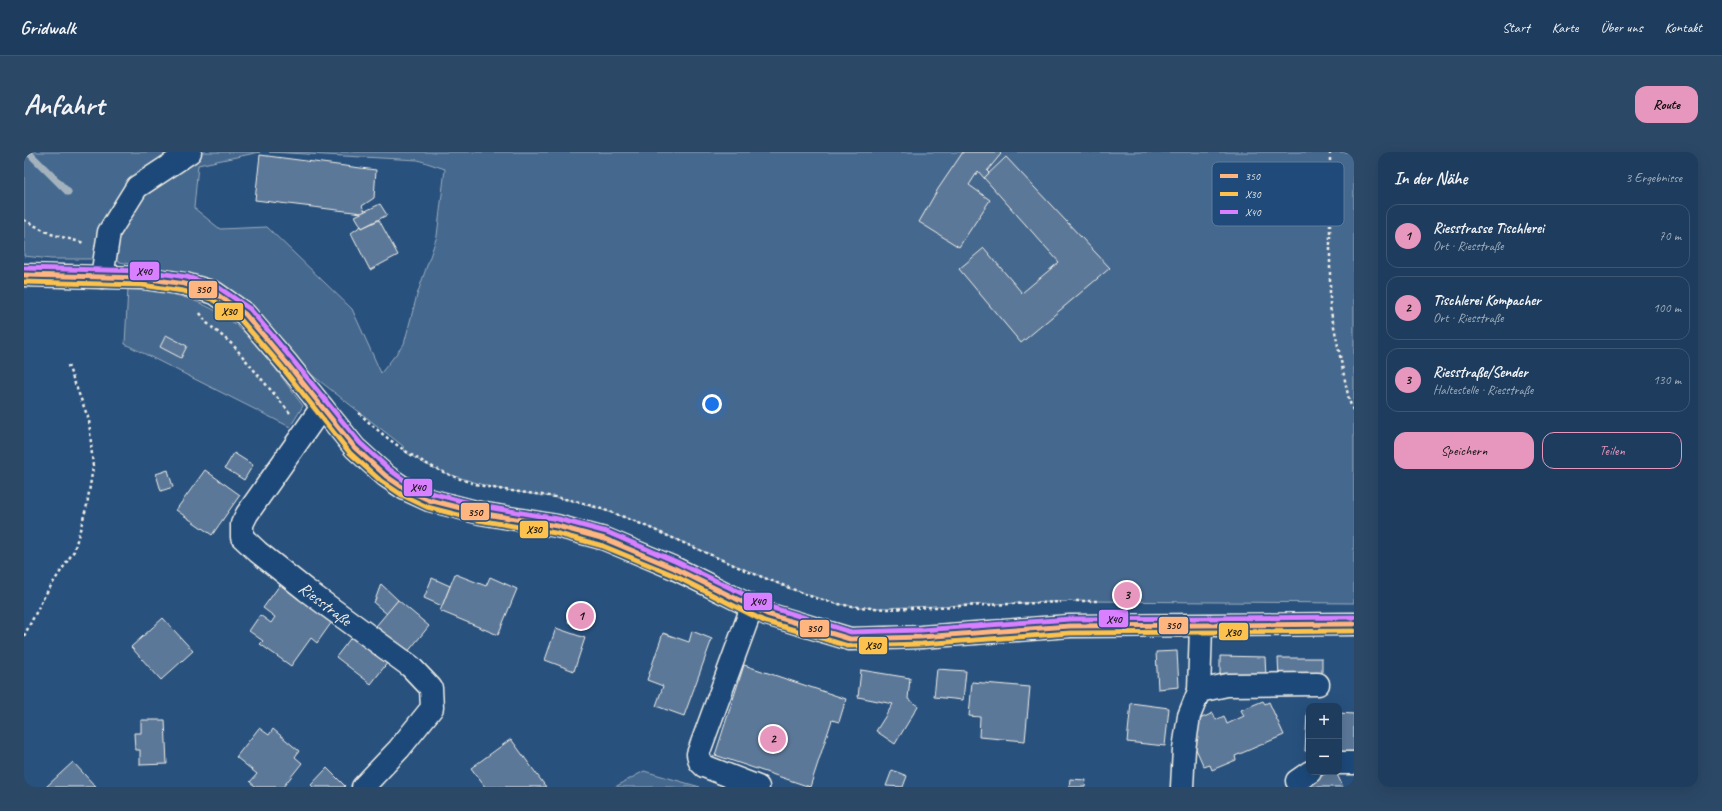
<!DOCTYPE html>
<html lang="de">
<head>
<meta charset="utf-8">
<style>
  :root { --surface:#1e3d5e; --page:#2b4867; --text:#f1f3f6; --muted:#a1aebc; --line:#3c5673; --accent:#e797bd }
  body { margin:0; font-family:Caveat,sans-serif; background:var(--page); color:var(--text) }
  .controls { position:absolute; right:12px; bottom:12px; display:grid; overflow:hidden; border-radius:8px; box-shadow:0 4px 16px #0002 }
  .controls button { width:36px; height:36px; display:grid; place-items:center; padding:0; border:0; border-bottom:1px solid var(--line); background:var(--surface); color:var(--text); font:20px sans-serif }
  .you { position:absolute; left:688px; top:252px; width:14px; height:14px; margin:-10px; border:3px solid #fff; border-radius:50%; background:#1a73e8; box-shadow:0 0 0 6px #1a73e833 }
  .badge { display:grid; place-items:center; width:26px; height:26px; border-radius:50%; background:var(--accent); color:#111; font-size:13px; font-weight:700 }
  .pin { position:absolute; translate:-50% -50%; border:2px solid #fff; box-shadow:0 1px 4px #0006 }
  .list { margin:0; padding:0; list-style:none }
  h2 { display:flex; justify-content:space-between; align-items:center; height:52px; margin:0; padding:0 16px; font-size:17px }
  h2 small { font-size:13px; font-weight:400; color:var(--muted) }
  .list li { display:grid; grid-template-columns:26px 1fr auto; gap:12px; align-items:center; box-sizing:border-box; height:64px; margin:0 8px 8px; padding:0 8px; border:1px solid var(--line); border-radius:12px }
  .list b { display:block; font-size:15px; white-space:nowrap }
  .list p { margin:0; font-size:13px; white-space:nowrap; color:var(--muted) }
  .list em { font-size:13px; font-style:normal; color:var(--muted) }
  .actions { display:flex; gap:8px; padding:12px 16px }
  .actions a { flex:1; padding:9px 0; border:1px solid var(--accent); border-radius:12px; text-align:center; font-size:14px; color:var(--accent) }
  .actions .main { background:var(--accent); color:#111 }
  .map { position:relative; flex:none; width:1330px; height:635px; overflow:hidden; border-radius:12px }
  header { display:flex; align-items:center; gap:24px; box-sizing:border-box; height:56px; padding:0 20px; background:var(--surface); border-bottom:1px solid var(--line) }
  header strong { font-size:19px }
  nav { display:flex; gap:22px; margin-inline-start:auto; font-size:14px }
  .intro { display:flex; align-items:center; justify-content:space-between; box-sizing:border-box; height:96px; padding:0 24px }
  h1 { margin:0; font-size:28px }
  .button { padding:10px 18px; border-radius:12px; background:var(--accent); color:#111; font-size:14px; font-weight:700 }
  main { display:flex; gap:24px; padding:0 24px }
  aside { flex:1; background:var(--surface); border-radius:12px; box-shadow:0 4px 16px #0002 }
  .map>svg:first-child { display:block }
  .green { fill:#45688e; stroke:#9cacbb }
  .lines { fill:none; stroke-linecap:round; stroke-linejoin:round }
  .stream { stroke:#a4b2be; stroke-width:7 }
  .building { fill:#5b7899; stroke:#f4f1e8 }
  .minor-casing { stroke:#f4f1e8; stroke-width:25 }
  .major-casing { stroke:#f4f1e8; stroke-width:25 }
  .path { stroke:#f4f1e8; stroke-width:2.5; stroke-dasharray:3 3; stroke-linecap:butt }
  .minor { stroke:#1f4a7a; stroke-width:22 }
  .major { stroke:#1f4a7a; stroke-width:22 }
  .bus-1-casing { stroke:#1f4a7a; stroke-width:8 }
  .bus-2-casing { stroke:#1f4a7a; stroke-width:8 }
  .bus-3-casing { stroke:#1f4a7a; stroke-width:8 }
  .bus-1 { stroke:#ffb580; stroke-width:5 }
  .bus-2 { stroke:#fcc24d; stroke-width:5 }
  .bus-3 { stroke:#d880ff; stroke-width:5 }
  .labels { text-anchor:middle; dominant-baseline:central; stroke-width:3.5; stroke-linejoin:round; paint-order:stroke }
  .street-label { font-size:17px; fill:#f4f1e8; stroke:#1f4a7a }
  .key { fill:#1f4a7a; stroke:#5f7c9b; stroke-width:1 }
  .key-label { font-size:11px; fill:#f4f1e8 }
  .line-badge { stroke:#1f4a7a; stroke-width:1.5 }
  .pale-badge-label { font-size:11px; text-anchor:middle; font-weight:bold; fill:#111 }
</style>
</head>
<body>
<header>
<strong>Gridwalk</strong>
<nav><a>Start</a><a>Karte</a><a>Über uns</a><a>Kontakt</a></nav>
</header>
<div class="intro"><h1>Anfahrt</h1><a class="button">Route</a></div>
<main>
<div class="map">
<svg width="1330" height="635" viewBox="0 0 1330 635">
  <rect width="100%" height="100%" fill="#28517e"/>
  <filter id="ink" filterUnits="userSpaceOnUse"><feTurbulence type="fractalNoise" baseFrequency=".025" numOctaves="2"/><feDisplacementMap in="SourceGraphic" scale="8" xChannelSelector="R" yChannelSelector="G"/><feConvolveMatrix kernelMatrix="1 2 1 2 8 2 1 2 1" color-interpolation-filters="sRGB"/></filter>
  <g filter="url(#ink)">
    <!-- green -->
    <g class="green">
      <path d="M0,0H236L174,13L170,56L196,77L243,75L328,157L357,221L380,192L393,143L413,84L421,17L394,8L245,0H1330V451L1057,449L854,456L834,455L814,452L766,437L608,368L582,359L541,347L469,336L421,321L401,312L381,300L379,294L161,124L82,107H27L0,104Z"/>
      <path d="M104,136C135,137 170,145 197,162C230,182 256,224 279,254L266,275L101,192Z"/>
      <path d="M620,619L676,635H591Z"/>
    </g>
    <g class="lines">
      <!-- stream -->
      <path class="stream" d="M4,0L44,40"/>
    </g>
    <!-- building -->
    <g class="building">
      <path d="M939,0H975L977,2L963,19L965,21L960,26L954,19L945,33L966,48L935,95L895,70L914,37Z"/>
      <path d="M236,3L352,18L350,46L338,54L341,59L338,61L231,48Z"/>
      <path d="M982,5L1086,116L997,191L935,117L960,96L998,141L1035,110L960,26Z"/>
      <path d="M356,52L363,63L338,76L331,64Z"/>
      <path d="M355,68L374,103L346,118L327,81L337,74L338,76Z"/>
      <path d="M142,183L163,194L157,206L136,195Z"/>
      <path d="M210,301L229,313L220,328L201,316Z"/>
      <path d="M144,318L149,335L137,339L132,322Z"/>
      <path d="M181,318L216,343L188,383L152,358Z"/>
      <path d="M431,422L462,434L466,425L493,437L474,483L416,459Z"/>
      <path d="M408,426L426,434L418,454L400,446Z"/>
      <path d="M258,430L310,467L293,491L287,486L267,514L236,492L239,489L225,479L236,463L247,471L251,465L239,456Z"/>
      <path d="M357,432L374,448L363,462L350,451Z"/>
      <path d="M374,448L405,474L383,501L352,474Z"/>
      <path d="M551,452L569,459L562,477L544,470Z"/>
      <path d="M139,466L169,499L137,528L107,495Z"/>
      <path d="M532,476L561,486L550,519L521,508Z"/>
      <path d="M668,479L688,487L660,564L632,554L639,534L623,528L639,481L665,490Z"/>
      <path d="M329,483L364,510L347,532L312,505Z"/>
      <path d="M1153,499L1155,535L1134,537L1132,500Z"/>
      <path d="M1196,504L1241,505L1242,525H1196Z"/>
      <path d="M1254,506H1298V525L1255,526Z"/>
      <path d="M720,513L822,547L815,570L808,568L786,635L691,603Z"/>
      <path d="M913,517L942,519L939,548L910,545Z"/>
      <path d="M837,518L886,526L884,547L894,554L871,592L852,579L869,552L834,545Z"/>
      <path d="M948,530L1006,535L1001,589L955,585L956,565L945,564Z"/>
      <path d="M1239,549L1241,552L1245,550L1260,583L1211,604L1212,608L1188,618L1186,613L1180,615L1164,579L1167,571L1189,561L1192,568L1200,564L1203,572L1220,564L1217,558Z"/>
      <path d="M1107,551L1145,556L1141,594L1103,590Z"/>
      <path d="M1283,560H1285V599H1281Z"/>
      <path d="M1315,561L1330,562V601L1315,600Z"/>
      <path d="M117,568H141L143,612L116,613V598H111L110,581H117Z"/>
      <path d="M235,576L245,583L249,577L275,599L271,605L278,611L259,635H232L226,630L233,622L212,605Z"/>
      <path d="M487,587L522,635H461L447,616Z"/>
      <path d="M49,610L72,635H22Z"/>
      <path d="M303,616L321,634L320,635H289L287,633Z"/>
      <path d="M868,618L883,624L879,635L862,634Z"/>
      <path d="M1305,620H1312L1319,635H1276Z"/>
      <path d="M1046,627L1062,628L1061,635H1045Z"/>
    </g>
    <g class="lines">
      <defs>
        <g id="minor">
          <path d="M78,125L85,80L113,35L166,0"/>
          <path d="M298,255L223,362L218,372V385L234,400L282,438L386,514L407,536L408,556L375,597L339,635"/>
          <path d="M728,455L674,602L676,610L680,614L734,635"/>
          <path d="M1175,539L1177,474"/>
          <path d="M1315,611H1330"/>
          <path d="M1273,629L1286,620"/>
          <path d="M1158,635L1160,597L1165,564L1175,539L1203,533L1294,532"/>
        </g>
        <path id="major" d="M0,123L119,126L161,132L191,141L221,162L262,210L331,296L362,324L381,337L405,348L456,361L533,374L581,387L650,416L743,462L826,487L897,485L1046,474L1330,472"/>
      </defs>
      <!-- minor casing -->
      <use href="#minor" class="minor-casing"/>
      <!-- major casing -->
      <use href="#major" class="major-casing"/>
      <!-- path -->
      <g class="path">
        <path d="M1306,0V155L1325,248L1330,261"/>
        <path d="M0,68L27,82L60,91"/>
        <path d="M176,161L183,171L209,193L266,261"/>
        <path d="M335,261C367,292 402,316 445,330C476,340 509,340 541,347C564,351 586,360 608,368L723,419L791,446L814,452L834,455L863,457L1037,450"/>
        <path d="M1052,449H1075"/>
        <path d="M0,484L21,443L50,399L63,353L69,315L65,268L43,211"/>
      </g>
      <!-- minor -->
      <use href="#minor" class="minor"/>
      <!-- major -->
      <use href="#major" class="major"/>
      <defs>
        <path id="bus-1" d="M0,123L119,126L161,132L191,141L221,162L262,210L331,296L362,324L381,337L405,348L456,361L533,374L581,387L650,416L743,462L826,487L897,485L1046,474L1330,472"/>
        <path id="bus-2" d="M0,130L118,133L159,139L188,147L216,167L257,214L326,301L357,329L378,343L403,355L454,368L531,381L579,394L647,422L740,469L824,494L898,492L1046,481L1330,479"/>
        <path id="bus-3" d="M0,116L120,119L163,125L194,135L226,157L267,206L336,291L366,318L384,331L407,341L457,354L534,367L583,380L653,410L746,455L827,480L897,478L1046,467L1330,465"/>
      </defs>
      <!-- bus-1 casing -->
      <use href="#bus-1" class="bus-1-casing"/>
      <!-- bus-2 casing -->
      <use href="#bus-2" class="bus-2-casing"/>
      <!-- bus-3 casing -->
      <use href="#bus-3" class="bus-3-casing"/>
      <!-- bus-1 -->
      <use href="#bus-1" class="bus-1"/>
      <!-- bus-2 -->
      <use href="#bus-2" class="bus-2"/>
      <!-- bus-3 -->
      <use href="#bus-3" class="bus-3"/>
    </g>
  </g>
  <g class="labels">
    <!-- street labels -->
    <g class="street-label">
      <text transform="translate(301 452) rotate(37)">Riesstraße</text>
    </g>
  </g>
  <!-- legend -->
  <rect x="1188" y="10" width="132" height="64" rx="6" class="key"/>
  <rect x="1196" y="22" width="18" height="4" fill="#ffb580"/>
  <rect x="1196" y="40" width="18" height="4" fill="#fcc24d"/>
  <rect x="1196" y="58" width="18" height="4" fill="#d880ff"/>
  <g class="key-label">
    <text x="1221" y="28">350</text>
    <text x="1221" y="46">X30</text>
    <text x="1221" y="64">X40</text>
  </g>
  <g class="line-badge">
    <rect x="105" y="109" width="31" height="20" rx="4" fill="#d880ff"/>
    <rect x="164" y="128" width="30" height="19" rx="4" fill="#ffb580"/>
    <rect x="190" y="150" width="30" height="19" rx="4" fill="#fcc24d"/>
    <rect x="379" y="326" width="30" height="19" rx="4" fill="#d880ff"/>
    <rect x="436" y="350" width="30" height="19" rx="4" fill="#ffb580"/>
    <rect x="495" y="368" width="30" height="19" rx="4" fill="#fcc24d"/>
    <rect x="719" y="440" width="30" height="19" rx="4" fill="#d880ff"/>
    <rect x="1074" y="457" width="31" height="19" rx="4" fill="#d880ff"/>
    <rect x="1134" y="464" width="31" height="19" rx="4" fill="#ffb580"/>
    <rect x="775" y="467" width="31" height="19" rx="4" fill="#ffb580"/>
    <rect x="1194" y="470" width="31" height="19" rx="4" fill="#fcc24d"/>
    <rect x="834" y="484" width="30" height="19" rx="4" fill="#fcc24d"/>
  </g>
  <g class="pale-badge-label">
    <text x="120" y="123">X40</text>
    <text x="179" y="141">350</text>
    <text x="205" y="163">X30</text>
    <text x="394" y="339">X40</text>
    <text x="451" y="364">350</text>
    <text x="510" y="381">X30</text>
    <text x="734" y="453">X40</text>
    <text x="1090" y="471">X40</text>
    <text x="1149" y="477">350</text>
    <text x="790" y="480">350</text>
    <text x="1209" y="484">X30</text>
    <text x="849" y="497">X30</text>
  </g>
</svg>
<div class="controls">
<button>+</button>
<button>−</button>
</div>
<div class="you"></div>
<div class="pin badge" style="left:557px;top:464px">1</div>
<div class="pin badge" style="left:749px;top:587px">2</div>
<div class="pin badge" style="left:1103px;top:443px">3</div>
</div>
<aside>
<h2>In der Nähe<small>3 Ergebnisse</small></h2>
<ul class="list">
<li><span class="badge">1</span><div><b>Riesstrasse Tischlerei</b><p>Ort · Riesstraße</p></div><em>70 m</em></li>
<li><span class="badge">2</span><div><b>Tischlerei Kompacher</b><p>Ort · Riesstraße</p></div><em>100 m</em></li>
<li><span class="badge">3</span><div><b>Riesstraße/Sender</b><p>Haltestelle · Riesstraße</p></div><em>130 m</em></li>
</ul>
<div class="actions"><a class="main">Speichern</a><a>Teilen</a></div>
</aside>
</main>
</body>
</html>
